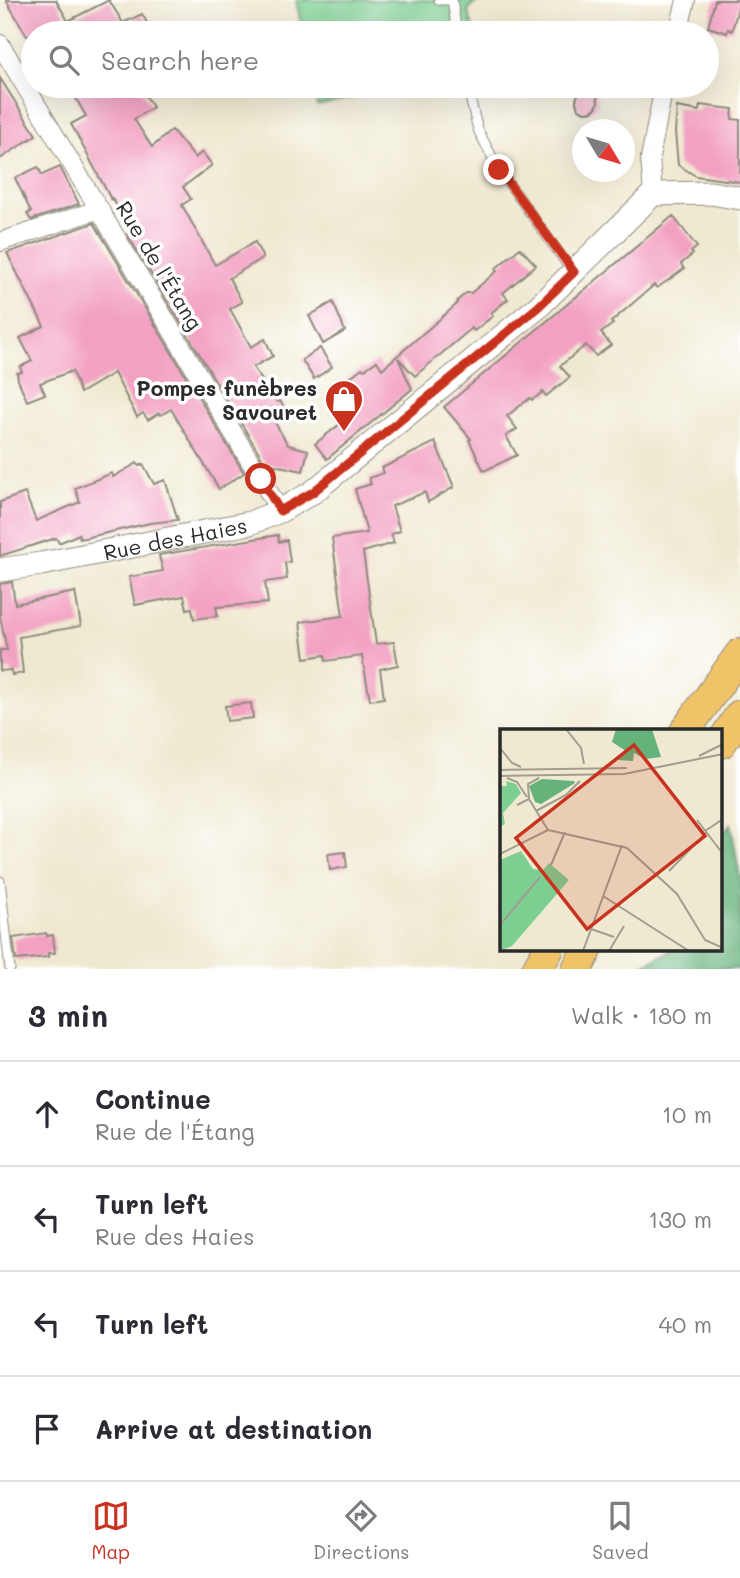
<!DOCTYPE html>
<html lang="en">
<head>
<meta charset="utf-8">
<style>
  :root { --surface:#fff; --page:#f2f2f3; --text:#2b2b33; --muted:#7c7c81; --line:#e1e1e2; --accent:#c8321e }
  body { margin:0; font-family:Mali,sans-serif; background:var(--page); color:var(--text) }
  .compass { position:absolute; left:572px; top:119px; width:63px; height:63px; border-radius:50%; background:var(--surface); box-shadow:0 7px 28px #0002; rotate:128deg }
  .stop { position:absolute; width:21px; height:21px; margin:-16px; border:5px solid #c8321e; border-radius:50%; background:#fff }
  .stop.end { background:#c8321e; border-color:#fff; box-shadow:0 2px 7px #0008 }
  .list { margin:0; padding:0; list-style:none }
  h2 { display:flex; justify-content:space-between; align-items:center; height:91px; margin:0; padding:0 28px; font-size:30px }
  h2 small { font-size:23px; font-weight:400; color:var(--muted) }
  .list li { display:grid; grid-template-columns:46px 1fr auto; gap:21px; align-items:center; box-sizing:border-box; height:105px; padding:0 28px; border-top:2px solid var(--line) }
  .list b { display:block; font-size:26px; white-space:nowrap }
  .list p { margin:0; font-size:23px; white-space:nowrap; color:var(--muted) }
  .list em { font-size:23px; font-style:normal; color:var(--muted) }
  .icon { flex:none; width:38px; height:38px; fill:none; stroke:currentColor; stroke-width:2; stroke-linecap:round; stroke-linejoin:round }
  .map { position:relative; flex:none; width:740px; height:969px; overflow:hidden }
  .search { position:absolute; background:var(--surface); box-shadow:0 7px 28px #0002; left:21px; right:21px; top:21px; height:77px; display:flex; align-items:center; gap:18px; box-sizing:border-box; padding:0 24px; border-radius:38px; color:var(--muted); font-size:26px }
  .sheet { height:511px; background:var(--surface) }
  nav { display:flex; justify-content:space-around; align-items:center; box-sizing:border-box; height:98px; border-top:2px solid var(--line); background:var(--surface); font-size:19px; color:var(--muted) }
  nav a { display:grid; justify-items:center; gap:4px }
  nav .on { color:var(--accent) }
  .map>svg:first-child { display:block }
  .green { fill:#7dcf91; stroke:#547d5e; stroke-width:2 }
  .forest { fill:#66b27b; stroke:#486e53; stroke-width:2 }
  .building { fill:#f3a1c3 }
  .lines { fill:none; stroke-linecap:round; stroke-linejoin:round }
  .service-casing { stroke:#8e8a7e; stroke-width:11 }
  .minor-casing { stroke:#8e8a7e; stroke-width:20 }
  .tertiary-casing { stroke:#8e8a7e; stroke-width:25 }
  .trunk-casing { stroke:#8e8a7e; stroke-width:32 }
  .service { stroke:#fff; stroke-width:9 }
  .minor { stroke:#fff; stroke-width:18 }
  .tertiary { stroke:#fff; stroke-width:23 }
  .trunk { stroke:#f1c369; stroke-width:30 }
  .route { stroke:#c8321e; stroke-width:9 }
  .labels { text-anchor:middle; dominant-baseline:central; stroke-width:7; stroke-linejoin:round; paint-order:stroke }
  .street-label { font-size:21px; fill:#2b2b2b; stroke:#fff }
  .poi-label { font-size:21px; font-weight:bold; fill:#2b2b2b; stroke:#fff; text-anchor:end }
  .inset-road { fill:none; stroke:#a19d8f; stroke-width:2 }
  .view { fill:#c8321e; fill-opacity:0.15; stroke:#c8321e; stroke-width:3.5 }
  .inset-edge { fill:none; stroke:#2b2b2b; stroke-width:3.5 }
</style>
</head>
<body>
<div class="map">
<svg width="740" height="969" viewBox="0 0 740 969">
  <rect width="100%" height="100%" fill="#fff"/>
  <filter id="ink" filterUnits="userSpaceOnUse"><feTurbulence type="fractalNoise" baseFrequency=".0143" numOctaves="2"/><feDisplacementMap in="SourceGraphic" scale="14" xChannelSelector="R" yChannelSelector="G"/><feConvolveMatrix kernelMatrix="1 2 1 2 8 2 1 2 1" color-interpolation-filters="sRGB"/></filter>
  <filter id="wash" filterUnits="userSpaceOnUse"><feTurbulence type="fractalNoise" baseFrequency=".00686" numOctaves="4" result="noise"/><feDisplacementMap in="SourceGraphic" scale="28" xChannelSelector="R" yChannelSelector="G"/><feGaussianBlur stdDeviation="1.57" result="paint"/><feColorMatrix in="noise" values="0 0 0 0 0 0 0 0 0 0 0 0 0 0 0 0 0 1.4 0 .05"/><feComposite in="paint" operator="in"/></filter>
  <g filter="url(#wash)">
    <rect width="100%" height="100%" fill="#f0e9d1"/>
    <!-- green -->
    <g class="green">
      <path d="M296,0H478L468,10L474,33H303Z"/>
      <path d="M313,86H404L317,106Z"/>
    </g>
    <!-- forest -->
    <path class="forest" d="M731,824L740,877V969H636L672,950H721V836Z"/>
    <g id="blocks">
      <!-- building -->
      <g class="building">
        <path d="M6,0H56L68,21L109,0L123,23L142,14L153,33H33L27,36Z"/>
        <path d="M715,0H740L732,31L728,29L727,33L708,27Z"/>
        <path d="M0,78L36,135L0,159Z"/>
        <path d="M77,86H139L153,107L134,119L152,147L172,130L195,158L202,152L212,165L183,187L191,199L182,205L215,265L255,242L263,258L229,278L242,302L230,309L251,347L265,339L273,356L253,367L277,402L280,401L288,414L274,421L288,445L308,450L303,471L265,463L127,234L132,231L112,198L111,199L71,124L86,116L74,95L80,91Z"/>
        <circle cx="587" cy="101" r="11"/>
        <path d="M700,105L733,109L732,119L740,120V182L696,176L678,165L675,132L677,107L699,111Z"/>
        <path d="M38,167L42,175L60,167L79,204L31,220L27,214L31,212L15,178Z"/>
        <path d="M673,216L697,247L691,252L693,254L681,264L684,269L657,288L654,285L611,322L613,324L601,333L611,345L596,356L586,345L560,366L570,377L546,396L543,392L532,400L530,398L507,416L517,429L506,436L517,455L484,471L469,440L471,439L444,407Z"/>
        <path d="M94,223L244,473L219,489L171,409L161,415L159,413L148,420L143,413L137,417L114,373L80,393L72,371L40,383L45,394L27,401L18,380L17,373L22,372L20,367L32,361L20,338L44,326L7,253Z"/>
        <path d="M520,248L536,265L503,293L508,299L491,313L493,316L474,331L472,328L415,376L398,358L412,389L327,459L315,444L351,415L338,399L347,393L340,385L362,368L364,370L377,361L382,369L456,305L458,300L466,293H471L497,271L495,269Z"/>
        <path d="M333,302L345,331L323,344L309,316Z"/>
        <path d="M320,348L332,367L314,379L302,360Z"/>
        <path d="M435,442L454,487L428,502L425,492L392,506L400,531L391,534L394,543L363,552L376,644L394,642L398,665L380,669L384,698L370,700L362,656L326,661L325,655L305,658L300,622L343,616L332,538L367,533L355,489L371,484L369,478L384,473L382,468Z"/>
        <path d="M137,463L139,466L143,464L154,484L165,480L178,520L150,523L80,539L79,534L59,543L56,538L0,556V502L25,493L36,521L80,502L75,488L112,473L113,477Z"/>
        <path d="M278,535L279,542L287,540L290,562L285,563L287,579L265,582L268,603L216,607L218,616L194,619L192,608L187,609L184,596L135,605L129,577L163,571L159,555Z"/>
        <path d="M12,582L15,604L75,592L81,626L19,637L23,673L12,675L11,670L0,671V650H7L0,617V584Z"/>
        <path d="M251,703L253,718L227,721L225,706Z"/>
        <path d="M345,852L347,867L330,870L328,854Z"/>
        <path d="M46,933L47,936L53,935L55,953H48V957L16,960L13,938Z"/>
      </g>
    </g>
  </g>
  <g filter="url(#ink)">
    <use href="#blocks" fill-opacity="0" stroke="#8e8a7e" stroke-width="2"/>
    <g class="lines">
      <defs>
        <g id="service">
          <path d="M439,0H452"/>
          <path d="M452,0L457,33"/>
          <path d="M467,86L478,130L499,170L572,271"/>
          <path d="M0,881L10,969"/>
        </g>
        <g id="minor">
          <path d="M678,33L686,0"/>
          <path d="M0,44L280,511"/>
          <path d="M653,194L650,158L664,86"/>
          <path d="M0,242L100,209"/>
        </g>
        <g id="tertiary">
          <path id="s1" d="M0,570L41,564L250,523L280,511L313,492L538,307L653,194L711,193L740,198"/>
        </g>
        <g id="trunk">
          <path d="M685,731L740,654"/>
          <path d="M721,743L740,715"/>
          <path d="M537,969L548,950"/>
          <path d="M577,969L587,950"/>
        </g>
      </defs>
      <!-- service casing -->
      <use href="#service" class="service-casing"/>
      <!-- minor casing -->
      <use href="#minor" class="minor-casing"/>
      <!-- tertiary casing -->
      <use href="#tertiary" class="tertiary-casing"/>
      <!-- trunk casing -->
      <use href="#trunk" class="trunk-casing"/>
      <!-- service -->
      <use href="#service" class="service"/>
      <!-- minor -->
      <use href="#minor" class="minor"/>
      <!-- tertiary -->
      <use href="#tertiary" class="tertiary"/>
      <!-- trunk -->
      <use href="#trunk" class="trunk"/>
    </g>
  </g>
  <g class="lines" filter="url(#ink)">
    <!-- route -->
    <path class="route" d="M261,479L280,511L313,492L538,307L574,272L499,170"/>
  </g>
  <!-- icons -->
  <defs>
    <symbol id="shop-pin" viewBox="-11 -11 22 30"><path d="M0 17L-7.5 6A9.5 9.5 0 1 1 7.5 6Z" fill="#c8321e" stroke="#fff"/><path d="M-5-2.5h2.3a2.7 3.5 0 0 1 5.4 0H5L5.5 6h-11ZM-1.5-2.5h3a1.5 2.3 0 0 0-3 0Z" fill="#fff"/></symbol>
  </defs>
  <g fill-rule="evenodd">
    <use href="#shop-pin" x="322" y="377" width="44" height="60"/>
  </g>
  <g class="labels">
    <!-- street labels -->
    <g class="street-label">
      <text transform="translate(160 265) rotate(59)">Rue de l'Étang</text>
      <text stroke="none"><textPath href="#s1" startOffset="178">Rue des Haies</textPath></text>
    </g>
    <!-- poi labels -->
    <g class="poi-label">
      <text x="317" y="387">Pompes funèbres<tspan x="317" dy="24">Savouret</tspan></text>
    </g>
  </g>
  <!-- overview -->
  <g transform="translate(500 729)">
    <rect width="222" height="222" fill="#f0e9d1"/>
    <path d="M6,52L16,55L21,64L3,84L5,95L0,98V57H7ZM21,122L33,140L43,141L49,134L69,151L12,217L0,222V131Z" fill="#7dcf91"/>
    <path d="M116,0H152L161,28L145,30L134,24L133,32L118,31L126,22L112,13ZM42,50L74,52L75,54L41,75L35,73L29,57Z" fill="#66b27b"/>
    <path class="inset-road" d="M66,0L81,19L84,35M0,19L12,34L21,38M199,27L223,15M0,41L127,39M0,47L124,45L223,25M7,49L17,53L27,68M29,70L28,55L39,49M17,76L29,70L48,101M36,82L66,66L80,52M197,91L223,125M48,101L127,119L177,165L205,211L223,219M205,102L223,90M0,125L48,101M51,136L65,103M169,142L206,104M103,167L189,222M0,196L40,148M91,200L114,208M83,222L122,116M109,222L124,197"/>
    <path class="view" d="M134,16L205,107L87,200L16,109Z"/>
    <rect width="222" height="222" class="inset-edge"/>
  </g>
</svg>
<svg class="compass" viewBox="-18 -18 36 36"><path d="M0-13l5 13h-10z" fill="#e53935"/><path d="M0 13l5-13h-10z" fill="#7c7c81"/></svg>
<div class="stop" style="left:261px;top:479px"></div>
<div class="stop end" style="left:499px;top:170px"></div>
<div class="search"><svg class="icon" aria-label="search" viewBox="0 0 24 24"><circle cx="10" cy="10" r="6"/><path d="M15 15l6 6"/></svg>Search here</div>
</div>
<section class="sheet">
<h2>3 min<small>Walk · 180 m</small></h2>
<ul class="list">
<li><svg class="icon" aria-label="ahead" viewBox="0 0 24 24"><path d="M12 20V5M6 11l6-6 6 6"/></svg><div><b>Continue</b><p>Rue de l'Étang</p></div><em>10 m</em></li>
<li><svg class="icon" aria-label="left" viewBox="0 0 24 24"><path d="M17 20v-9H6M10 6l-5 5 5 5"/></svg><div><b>Turn left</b><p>Rue des Haies</p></div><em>130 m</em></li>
<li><svg class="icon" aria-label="left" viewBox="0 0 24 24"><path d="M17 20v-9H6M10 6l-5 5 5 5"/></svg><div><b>Turn left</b></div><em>40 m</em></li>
<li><svg class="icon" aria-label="arrive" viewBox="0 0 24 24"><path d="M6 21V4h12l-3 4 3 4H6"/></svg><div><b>Arrive at destination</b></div></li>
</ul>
</section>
<nav>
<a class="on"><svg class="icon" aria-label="map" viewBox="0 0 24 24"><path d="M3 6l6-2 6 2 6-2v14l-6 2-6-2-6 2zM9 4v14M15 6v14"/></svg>Map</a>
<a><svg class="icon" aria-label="directions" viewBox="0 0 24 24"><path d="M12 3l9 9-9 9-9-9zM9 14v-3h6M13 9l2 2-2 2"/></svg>Directions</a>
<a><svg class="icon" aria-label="saved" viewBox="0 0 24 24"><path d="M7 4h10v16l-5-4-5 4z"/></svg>Saved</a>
</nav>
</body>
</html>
